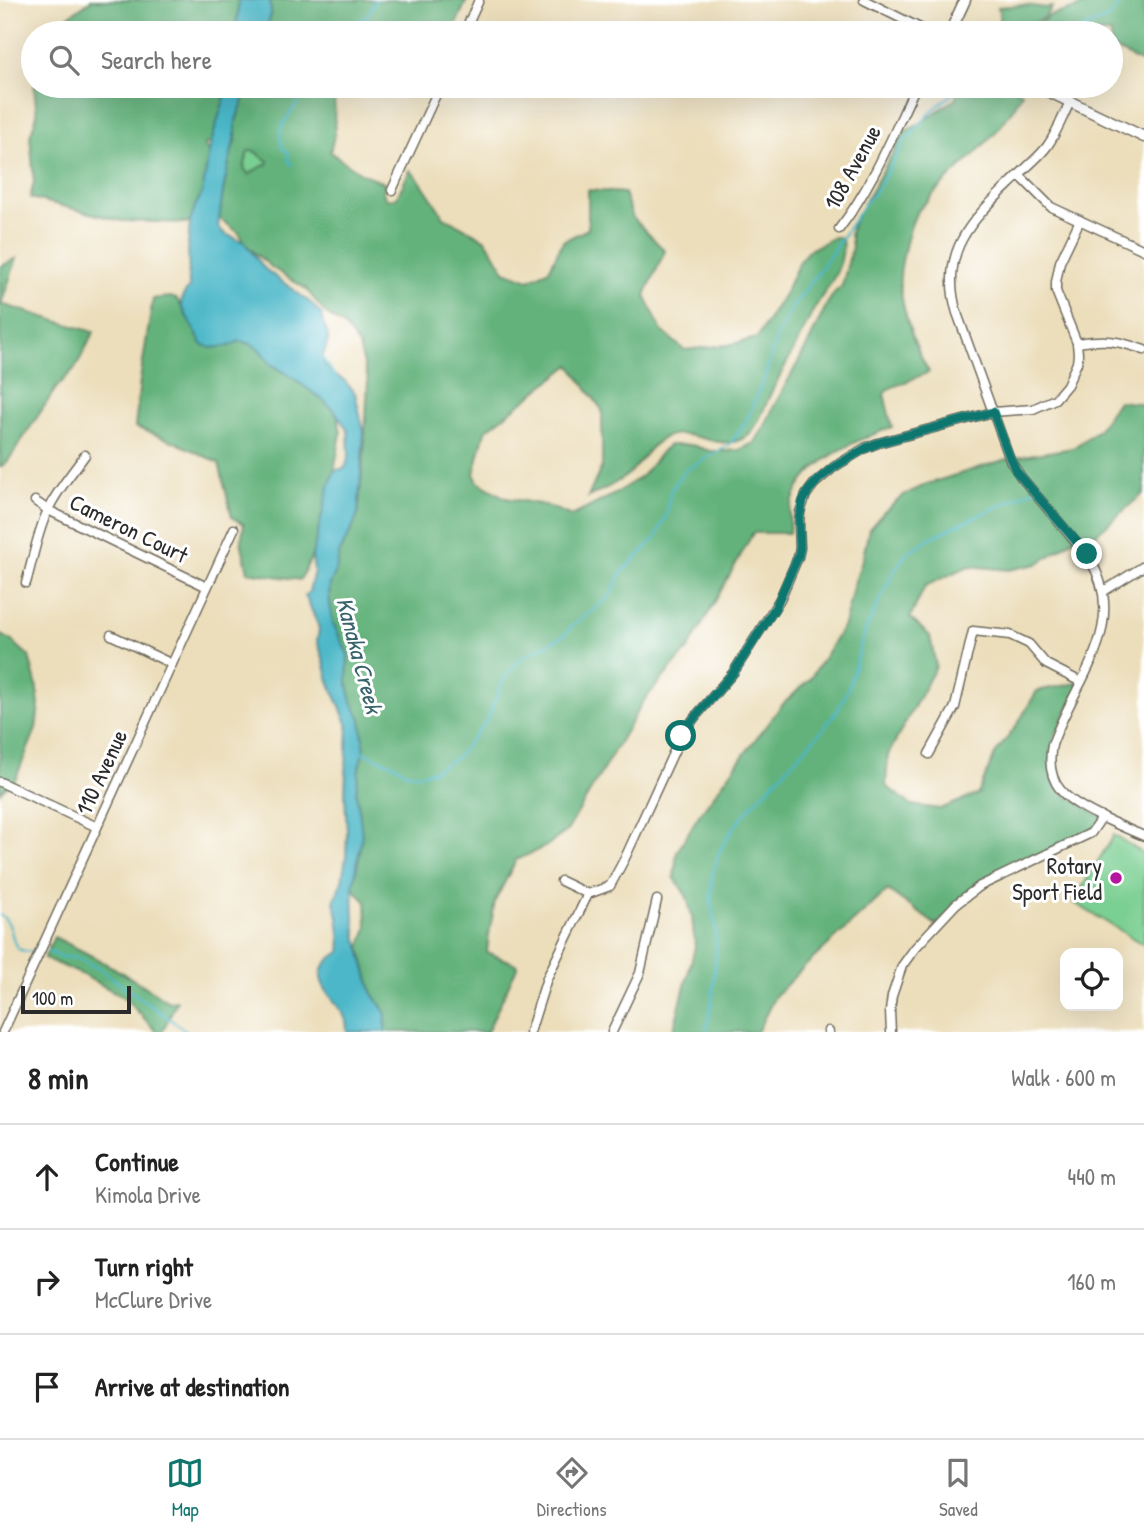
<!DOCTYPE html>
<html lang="en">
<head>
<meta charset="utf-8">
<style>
  :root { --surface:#fff; --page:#f2f2f2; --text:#222; --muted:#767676; --line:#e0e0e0; --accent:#0f766e }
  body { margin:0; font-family:"Patrick Hand",sans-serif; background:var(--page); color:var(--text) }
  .controls { position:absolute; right:21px; bottom:21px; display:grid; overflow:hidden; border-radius:14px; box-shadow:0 7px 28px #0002 }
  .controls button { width:63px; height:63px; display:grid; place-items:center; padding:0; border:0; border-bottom:2px solid var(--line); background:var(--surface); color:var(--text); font:35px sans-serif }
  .scale { position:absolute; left:21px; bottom:18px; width:110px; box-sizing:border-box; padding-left:7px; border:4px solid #2b2b2b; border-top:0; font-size:19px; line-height:24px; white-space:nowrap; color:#2b2b2b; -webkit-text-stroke:5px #fff; paint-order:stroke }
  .stop { position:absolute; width:21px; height:21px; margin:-16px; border:5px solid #0f766e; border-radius:50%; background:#fff }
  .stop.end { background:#0f766e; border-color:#fff; box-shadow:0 2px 7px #0008 }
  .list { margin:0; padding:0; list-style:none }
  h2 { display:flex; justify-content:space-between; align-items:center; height:91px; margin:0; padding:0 28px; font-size:30px }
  h2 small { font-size:23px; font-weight:400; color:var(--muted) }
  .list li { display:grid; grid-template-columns:46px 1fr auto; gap:21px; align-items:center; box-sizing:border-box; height:105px; padding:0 28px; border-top:2px solid var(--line) }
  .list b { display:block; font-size:26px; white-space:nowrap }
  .list p { margin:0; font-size:23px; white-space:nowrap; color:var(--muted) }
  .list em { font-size:23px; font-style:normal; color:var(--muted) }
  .icon { flex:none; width:38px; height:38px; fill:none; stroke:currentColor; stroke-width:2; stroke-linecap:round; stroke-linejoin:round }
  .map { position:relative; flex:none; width:1144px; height:1032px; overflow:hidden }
  .search { position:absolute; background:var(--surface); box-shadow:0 7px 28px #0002; left:21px; right:21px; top:21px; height:77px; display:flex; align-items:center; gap:18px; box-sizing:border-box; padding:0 24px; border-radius:38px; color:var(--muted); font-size:26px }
  .sheet { height:406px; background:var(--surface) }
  nav { display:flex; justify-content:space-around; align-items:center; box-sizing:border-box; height:98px; border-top:2px solid var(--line); background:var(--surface); font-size:19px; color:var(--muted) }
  nav a { display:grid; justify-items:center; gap:4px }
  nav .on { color:var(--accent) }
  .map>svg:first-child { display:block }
  .green { fill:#7acf92; stroke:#527d5e; stroke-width:2 }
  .forest { fill:#63b27c; stroke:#476e54; stroke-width:2; fill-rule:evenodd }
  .water { fill:#4bb7c8; stroke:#3b717a; stroke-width:2 }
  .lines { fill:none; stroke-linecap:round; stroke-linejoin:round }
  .stream { stroke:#4bb7c8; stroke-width:2.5 }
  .minor-casing { stroke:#6f6a5d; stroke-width:11 }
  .major-casing { stroke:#6f6a5d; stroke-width:13 }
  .minor { stroke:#fff; stroke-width:8 }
  .major { stroke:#fff; stroke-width:10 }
  .route { stroke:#0f766e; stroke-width:9 }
  .poi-dot { fill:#b5179e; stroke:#fff; stroke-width:2.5 }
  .labels { text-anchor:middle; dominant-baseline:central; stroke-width:6; stroke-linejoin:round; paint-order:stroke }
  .street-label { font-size:23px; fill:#2b2b2b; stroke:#fff }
  .poi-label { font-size:23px; fill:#2b2b2b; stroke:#fff; text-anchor:end }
  .water-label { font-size:24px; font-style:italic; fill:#38636a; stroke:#fff }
</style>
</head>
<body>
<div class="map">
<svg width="1144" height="1032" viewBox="0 0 1144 1032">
  <rect width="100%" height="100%" fill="#fff"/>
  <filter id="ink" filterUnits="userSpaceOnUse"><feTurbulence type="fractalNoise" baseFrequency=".0143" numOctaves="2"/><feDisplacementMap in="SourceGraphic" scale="14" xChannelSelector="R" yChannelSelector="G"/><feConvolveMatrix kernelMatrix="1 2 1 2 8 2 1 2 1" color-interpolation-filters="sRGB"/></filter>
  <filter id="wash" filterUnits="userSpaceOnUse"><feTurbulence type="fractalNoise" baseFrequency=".00686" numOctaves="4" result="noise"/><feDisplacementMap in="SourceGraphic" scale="28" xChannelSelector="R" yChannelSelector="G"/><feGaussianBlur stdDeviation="1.57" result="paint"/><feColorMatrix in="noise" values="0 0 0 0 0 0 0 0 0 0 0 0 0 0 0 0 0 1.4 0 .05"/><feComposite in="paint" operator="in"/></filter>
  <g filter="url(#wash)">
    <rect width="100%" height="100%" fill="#ecdebb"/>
    <!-- green -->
    <g class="green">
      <path d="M247,151H254L268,161L267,165L255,170L249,175L244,168Z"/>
      <path d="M1114,835L1144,854V945L1073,902Z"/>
    </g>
    <!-- forest -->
    <g class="forest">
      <path d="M91,0H239L236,33H58L66,18Z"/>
      <path d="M270,0H467L452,33H412L405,30L374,33H265L271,14Z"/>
      <path d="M1092,0H1144V64L1111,47V33H998L1007,29L1036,27L1049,16L1076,8Z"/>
      <path d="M1024,5L1047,8L1052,7C1039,32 1022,19 1001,28L998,23L1000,18L998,7Z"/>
      <path d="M34,86H228L211,143L205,144V147L210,151V155L202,194L195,206L190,223L122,221L30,198L34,182L30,136L37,115Z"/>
      <path d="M249,86H334L335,132L330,152L361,173L385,183C383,189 382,193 386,199H392L397,197L410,170L421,182L444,217L486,240L505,271L529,280L549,270L563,241L588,229V190L624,193L633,218L665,251L645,295L661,330L684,350L728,345L757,338L786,291L800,260L808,251L834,237H839L842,240C844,250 841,262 837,271C831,286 819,298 812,313C800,339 786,364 773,389C766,402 762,417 754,428C752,432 746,437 742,439C719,451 692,428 668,436C650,442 640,465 626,476C614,485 601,491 588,497L602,466V410L570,365L485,431L474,474L478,482L506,498L545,505L572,516L615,494L642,476L662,451L669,445H692L710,451H725L739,450L754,443L764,428L774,406L807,346L827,304L835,292L842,286L852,247L850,233L853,223L905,131L916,126L955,99L961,86H1009L1022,93C1000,138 959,165 927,201C922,206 916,212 914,218C908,231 898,272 900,286C904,316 914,346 929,372L888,389L884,394L892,427C853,442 799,463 790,511C789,518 790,526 789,533H753L689,648L644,700L567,831L545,847L516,860L495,901L489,935L487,952L518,965L487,1032H385L386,1014L372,992L360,947L367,928L366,902L353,888L360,852V816L356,793L359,767L364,749L361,719L352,702L347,681L348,655L333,623L329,597L330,584L336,571L339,553L352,529L358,514L364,454L368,380L359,346L344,326L326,314L306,289L271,267L246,245L239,233L219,218L223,191L233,145L236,143V121ZM248,151H254L268,161L267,164L255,170L249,175L244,168Z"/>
      <path d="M17,258L1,304L94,332L76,367L57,387L8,461L0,467V267Z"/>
      <path d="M170,297L177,299L202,344L229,346L240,341L251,344L259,349L271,364L292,377L325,402L335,411L338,417L341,433L334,472L312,556L300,580L248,572L241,541L244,524L232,517L219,463L175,442L135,427L140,380L153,299Z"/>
      <path d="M1118,401L1144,404V493L1081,547L1073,539L1063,547L1037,564L1009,570L969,566L925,586L910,618L930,636L936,666L888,755L886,786L911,805L940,809L978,794L995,754L1017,725L1037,691L1081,682L1054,739L1051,763L1061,792L1102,817L1094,831L986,883L936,925L888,890L804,967L775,996L757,1032H673L695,947L692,917L687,897L674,877L677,852L697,818L754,741L782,705L810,679L826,654L844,625L853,587L863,557L869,529L883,513L904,495L927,484L1010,458L1073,448L1098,430Z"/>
      <path d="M0,634L11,640L29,656L36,683L39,704L36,729L16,778L0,792Z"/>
      <path d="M54,937C94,956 132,977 169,1002L177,1001L162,1032H157L124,997L83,975L44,958Z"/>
    </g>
    <!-- water -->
    <g class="water">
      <path d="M239,0H270L271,14L265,33H236Z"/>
      <path d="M228,86H249L236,120L235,136L223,191L218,227L225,234L244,242L265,269L311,303L322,315C321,325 327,328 328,337C329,344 323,352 322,359L325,366L334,375L344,380L355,393L364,432L358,514L352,529L339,553L336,571L330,584L329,597L333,623L348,655L347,682L352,702L361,719L364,749L359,767L356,793L360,816L362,835L353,888L354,917L357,939L372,992L386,1014L385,1032H347C347,1026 347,1020 344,1016C330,991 302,975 340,952C342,943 338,911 334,902L342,881L346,857L347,833L345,794L348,726L329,681L323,658L317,641L319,630L318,625L305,595L309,592L314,571L312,556L329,486L334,472L339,469H343L346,466L349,454L348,431L335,411L325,402L292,377L271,364L259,349L251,344L240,341L229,346L211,348L202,344L181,306L182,297L189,287L188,243L190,223L195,206L202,194L210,146Z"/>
    </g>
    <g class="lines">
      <!-- stream -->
      <g class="stream">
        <path d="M1116,9L1122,0"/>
        <path d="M348,33L354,24L366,17L376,0"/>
        <path d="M1072,33L1108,18L1114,11"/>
        <path d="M292,164L289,162L288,152L282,148C282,141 279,136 281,130C286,113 302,103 307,86"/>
        <path d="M321,356L337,379"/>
        <path d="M360,751L397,766L407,773L420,774L435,770L457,757L487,720L505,676L523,657L563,636L574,624L592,611L611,595L622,572L656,538L667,514L670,492L684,471L729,445L745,424L764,379L777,336L789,311L818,273L863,206L880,185L903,143L933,110L962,86"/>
        <path d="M0,915C19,925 5,955 32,951"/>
        <path d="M47,951L62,957L77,958L101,970L188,1032"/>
        <path d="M706,1032L712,1000L716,951L715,926L711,902L712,877L719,852L732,830L746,812L825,727L839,708L849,686L862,640L872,616L894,571L907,553L930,538L1044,485"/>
      </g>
    </g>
  </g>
  <g filter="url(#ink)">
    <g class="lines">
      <defs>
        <g id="minor">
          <path d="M864,0L930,33"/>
          <path d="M464,33L479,0"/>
          <path d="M1070,102C1063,116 1057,132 1048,145C1042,154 1033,161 1026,168C982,212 936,243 957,313L1011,462L1021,477L1089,558C1132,626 1073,682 1052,745C1044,785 1066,800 1099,816C1114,823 1129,830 1144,836"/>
          <path d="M1019,175L1051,207L1144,250"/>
          <path d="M392,190L440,86"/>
          <path d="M839,229C872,187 893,134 916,86"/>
          <path d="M1077,343C1105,339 1117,340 1144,350"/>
          <path d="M35,501L48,510L207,587"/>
          <path d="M26,583C33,559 37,533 48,510C57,490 73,472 85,455"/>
          <path d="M1104,591L1144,566"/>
          <path d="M111,635L172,664"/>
          <path d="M929,754L955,707L973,631L1010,635L1029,644L1046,664L1081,682"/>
          <path d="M0,782L97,827"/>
          <path d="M561,881L588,894L610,886L625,858L681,736L695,717L733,673L780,599L798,557L800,548L799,525L800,512L806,495L814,484L834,467L865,448L878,443L993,412L1033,409L1055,399L1067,385L1077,363L1078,354L1077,343L1056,291V282L1060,262L1080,220"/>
          <path d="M828,1031L829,1032"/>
          <path d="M3,1032L234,529"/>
          <path d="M530,1032L547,978L588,894"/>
          <path d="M612,1032L640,973L657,900"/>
          <path d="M891,1032L890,1011L892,996L902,966L915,948L956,904L980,886L1091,833L1102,817"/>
        </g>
        <g id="major">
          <path d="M948,33L952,28L965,0"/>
          <path d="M1037,86L1144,137"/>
        </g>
      </defs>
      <!-- minor casing -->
      <use href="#minor" class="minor-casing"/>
      <!-- major casing -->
      <use href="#major" class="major-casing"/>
      <!-- minor -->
      <use href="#minor" class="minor"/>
      <!-- major -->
      <use href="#major" class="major"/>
    </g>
  </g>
  <g class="lines" filter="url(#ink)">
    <!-- route -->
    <path class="route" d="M681,736L695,717L733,673L775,608L798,557L800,548L799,519L803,501L809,490L819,479L834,467L866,448L878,443L993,412L1010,458L1016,471L1087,554"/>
  </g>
  <!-- markers -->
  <circle class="poi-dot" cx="1116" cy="878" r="7"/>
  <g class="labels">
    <!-- street labels -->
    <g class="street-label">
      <text transform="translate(852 167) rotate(-61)">108 Avenue</text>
      <text transform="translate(129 528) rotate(26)">Cameron Court</text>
      <text transform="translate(101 772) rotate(-65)">110 Avenue</text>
    </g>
    <!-- poi labels -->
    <g class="poi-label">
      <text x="1102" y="865">Rotary<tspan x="1102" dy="26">Sport Field</tspan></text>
    </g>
    <!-- water labels -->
    <g class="water-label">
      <text transform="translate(360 655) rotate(75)">Kanaka Creek</text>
    </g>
  </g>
</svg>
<div class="controls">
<button><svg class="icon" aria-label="locate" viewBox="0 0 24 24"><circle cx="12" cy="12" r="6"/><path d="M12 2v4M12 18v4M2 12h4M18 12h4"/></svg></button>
</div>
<div class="scale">100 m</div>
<div class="stop" style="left:681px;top:736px"></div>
<div class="stop end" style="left:1087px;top:554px"></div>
<div class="search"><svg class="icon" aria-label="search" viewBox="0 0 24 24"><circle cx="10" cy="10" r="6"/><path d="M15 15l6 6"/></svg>Search here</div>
</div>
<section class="sheet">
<h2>8 min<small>Walk · 600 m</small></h2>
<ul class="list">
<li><svg class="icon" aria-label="ahead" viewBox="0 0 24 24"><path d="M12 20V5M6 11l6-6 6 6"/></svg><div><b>Continue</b><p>Kimola Drive</p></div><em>440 m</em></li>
<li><svg class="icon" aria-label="right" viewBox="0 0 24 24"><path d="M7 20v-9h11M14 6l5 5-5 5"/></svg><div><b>Turn right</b><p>McClure Drive</p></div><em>160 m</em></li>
<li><svg class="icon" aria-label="arrive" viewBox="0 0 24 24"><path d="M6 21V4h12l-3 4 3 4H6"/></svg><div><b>Arrive at destination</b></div></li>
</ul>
</section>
<nav>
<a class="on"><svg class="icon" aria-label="map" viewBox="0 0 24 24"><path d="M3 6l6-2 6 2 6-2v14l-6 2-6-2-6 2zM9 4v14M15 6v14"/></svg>Map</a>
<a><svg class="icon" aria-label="directions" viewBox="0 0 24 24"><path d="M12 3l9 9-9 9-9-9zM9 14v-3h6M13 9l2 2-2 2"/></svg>Directions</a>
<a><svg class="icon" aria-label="saved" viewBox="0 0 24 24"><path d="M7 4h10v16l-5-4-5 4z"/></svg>Saved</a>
</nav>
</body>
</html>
